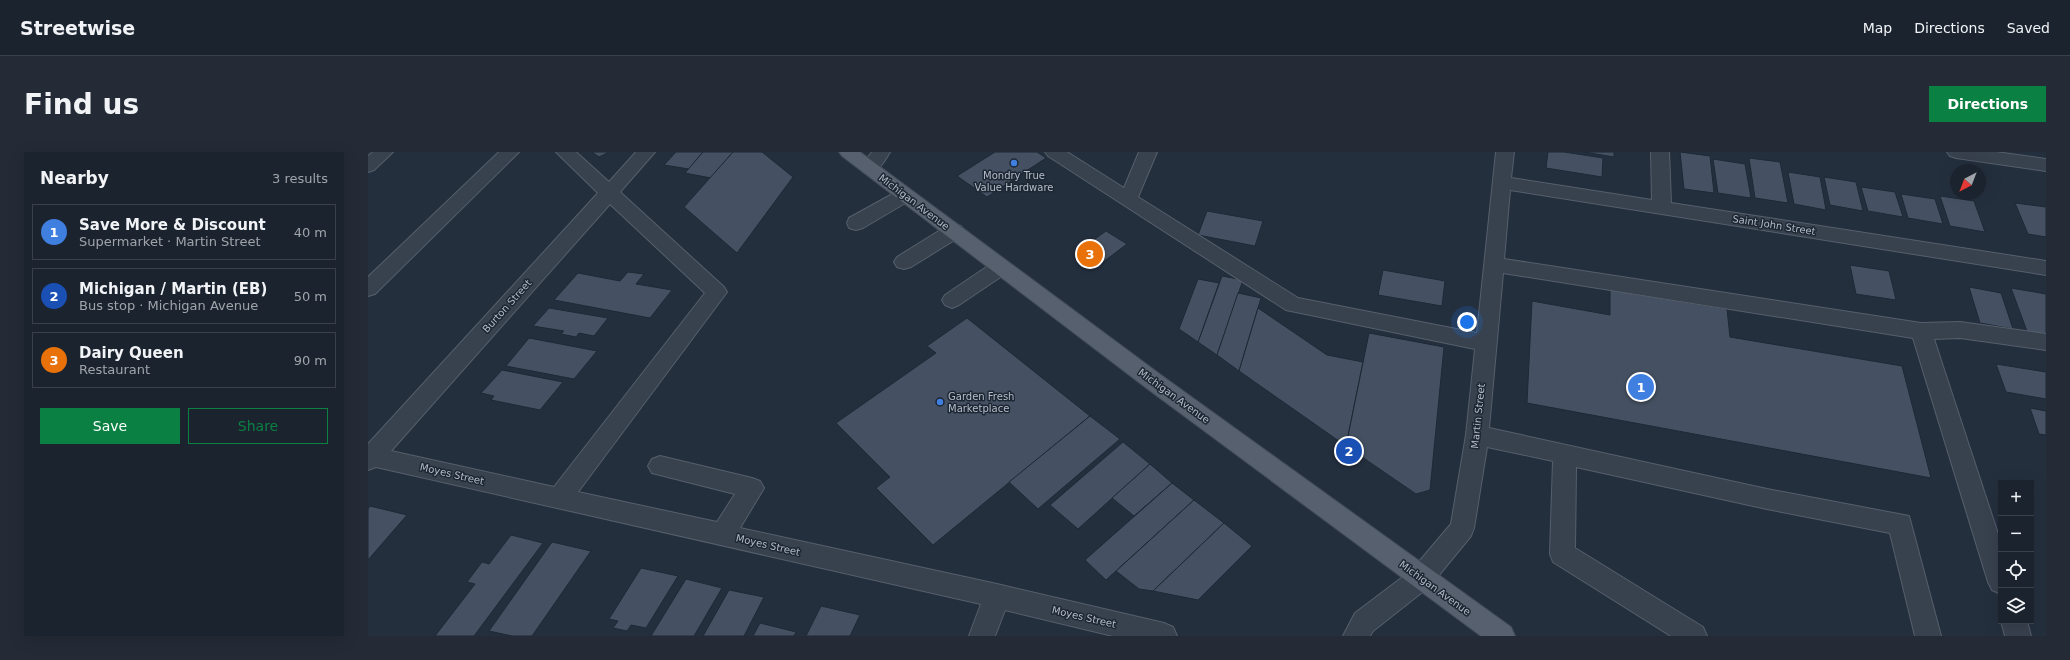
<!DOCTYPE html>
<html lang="en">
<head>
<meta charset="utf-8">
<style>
  :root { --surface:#1b232e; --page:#242b36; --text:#f1f3f6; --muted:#a0a4aa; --line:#39404a; --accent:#0b8043 }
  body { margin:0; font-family:"DejaVu Sans",sans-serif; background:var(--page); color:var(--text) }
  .controls { position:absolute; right:12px; bottom:12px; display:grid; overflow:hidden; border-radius:0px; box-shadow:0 4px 16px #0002 }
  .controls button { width:36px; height:36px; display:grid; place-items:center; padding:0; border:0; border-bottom:1px solid var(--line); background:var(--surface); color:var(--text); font:20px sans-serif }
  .compass { position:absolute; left:1582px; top:12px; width:36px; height:36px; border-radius:50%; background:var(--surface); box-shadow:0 4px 16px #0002; rotate:222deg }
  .you { position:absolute; left:1099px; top:170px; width:14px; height:14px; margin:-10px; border:3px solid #fff; border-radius:50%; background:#1a73e8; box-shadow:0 0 0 6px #1a73e833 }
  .badge { display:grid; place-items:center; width:26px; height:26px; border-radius:50%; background:var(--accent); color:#fff; font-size:13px; font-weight:700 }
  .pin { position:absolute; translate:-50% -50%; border:2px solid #fff; box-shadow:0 1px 4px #0006 }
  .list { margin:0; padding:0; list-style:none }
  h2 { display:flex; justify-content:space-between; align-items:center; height:52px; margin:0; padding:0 16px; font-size:17px }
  h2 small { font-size:13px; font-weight:400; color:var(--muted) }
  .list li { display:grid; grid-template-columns:26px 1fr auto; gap:12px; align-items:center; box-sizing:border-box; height:56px; margin:0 8px 8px; padding:0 8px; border:1px solid var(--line); border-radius:0px }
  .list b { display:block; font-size:15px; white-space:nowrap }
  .list p { margin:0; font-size:13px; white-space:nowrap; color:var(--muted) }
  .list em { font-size:13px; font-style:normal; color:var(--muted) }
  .actions { display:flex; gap:8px; padding:12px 16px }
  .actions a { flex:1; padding:9px 0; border:1px solid var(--accent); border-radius:0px; text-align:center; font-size:14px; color:var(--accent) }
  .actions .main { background:var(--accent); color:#fff }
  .icon { flex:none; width:22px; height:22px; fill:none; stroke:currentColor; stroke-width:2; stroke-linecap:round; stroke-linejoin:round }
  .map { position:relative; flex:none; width:1678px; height:484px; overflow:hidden; border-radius:0px }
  header { display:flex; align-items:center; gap:24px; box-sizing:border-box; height:56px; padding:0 20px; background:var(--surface); border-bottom:1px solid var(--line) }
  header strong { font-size:19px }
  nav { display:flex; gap:22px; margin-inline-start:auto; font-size:14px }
  .intro { display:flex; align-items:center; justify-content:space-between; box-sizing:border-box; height:96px; padding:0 24px }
  h1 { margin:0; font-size:28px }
  .button { padding:10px 18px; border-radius:0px; background:var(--accent); color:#fff; font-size:14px; font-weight:700 }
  main { display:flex; gap:24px; padding:0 24px }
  aside { flex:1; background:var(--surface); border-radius:0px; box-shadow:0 4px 16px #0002 }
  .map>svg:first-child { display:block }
  .building { fill:#455162; stroke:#1f2835 }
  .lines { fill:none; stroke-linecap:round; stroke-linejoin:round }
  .minor-casing { stroke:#565f6c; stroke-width:2 }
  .major-casing { stroke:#414a57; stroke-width:2 }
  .minor { fill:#38414e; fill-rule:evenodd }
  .major { fill:#56606e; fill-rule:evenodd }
  .shop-dot { fill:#3f7fe0; stroke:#1d2633; stroke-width:1.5 }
  .labels { text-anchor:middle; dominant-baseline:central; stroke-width:3; stroke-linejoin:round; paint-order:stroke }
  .poi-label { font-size:10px; fill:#b4bcc9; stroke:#1d2633 }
  .street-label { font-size:10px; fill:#b4bcc9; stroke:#1d2633 }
</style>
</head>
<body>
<header>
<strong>Streetwise</strong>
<nav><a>Map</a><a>Directions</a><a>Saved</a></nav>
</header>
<div class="intro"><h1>Find us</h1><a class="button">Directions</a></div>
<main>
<aside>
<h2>Nearby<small>3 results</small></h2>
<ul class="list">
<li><span class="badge" style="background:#3f7fe0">1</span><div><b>Save More &amp; Discount</b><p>Supermarket · Martin Street</p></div><em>40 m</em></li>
<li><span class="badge" style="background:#1a4fb4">2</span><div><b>Michigan / Martin (EB)</b><p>Bus stop · Michigan Avenue</p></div><em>50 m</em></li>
<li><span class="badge" style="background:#e8710a">3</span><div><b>Dairy Queen</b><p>Restaurant</p></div><em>90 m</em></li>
</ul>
<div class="actions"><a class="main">Save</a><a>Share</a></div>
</aside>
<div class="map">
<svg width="1678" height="484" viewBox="0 0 1678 484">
  <rect width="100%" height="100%" fill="#242f3e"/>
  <!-- building -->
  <g class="building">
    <path d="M224,0H241L231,5Z"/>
    <path d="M308,0H335L321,17L296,13Z"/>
    <path d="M335,0H365L343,26L317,21Z"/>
    <path d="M365,0H394L425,25L369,101L316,55Z"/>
    <path d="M627,0H669L678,6L619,45L589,24Z"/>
    <path d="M1180,0H1196L1235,6L1234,25L1178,16Z"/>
    <path d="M1216,0H1246V5Z"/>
    <path d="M1312,0L1342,4L1346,41L1316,37Z"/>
    <path d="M1381,6L1412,10L1420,51L1387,46Z"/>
    <path d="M1345,7L1377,12L1383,46L1350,41Z"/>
    <path d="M1420,20L1452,25L1458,58L1426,52Z"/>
    <path d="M1456,25L1488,30L1495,59L1462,53Z"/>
    <path d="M1493,35L1527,40L1535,65L1500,59Z"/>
    <path d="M1533,42L1567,47L1575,72L1540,66Z"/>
    <path d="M1572,44L1606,49L1617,80L1582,74Z"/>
    <path d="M1647,51L1678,55V85L1660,82Z"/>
    <path d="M839,59L895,69L887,94L830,83Z"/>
    <path d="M738,79L759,92L730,114L709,100Z"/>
    <path d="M1482,113L1521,119L1528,148L1488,142Z"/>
    <path d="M1015,118L1077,129L1074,154L1010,143Z"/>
    <path d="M260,120L276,122L268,132L304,138L282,166L186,148L210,121L252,129Z"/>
    <path d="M854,124L875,128L849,203L830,190Z"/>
    <path d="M830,127L851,131L830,190L811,177Z"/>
    <path d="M1601,135L1633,141L1645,177L1612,171Z"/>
    <path d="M1643,136L1678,142V185L1660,182Z"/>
    <path d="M1242,138L1359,157L1362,185L1534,214L1563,326L1159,251L1164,149L1242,163Z"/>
    <path d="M870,141L893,146L871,219L849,203Z"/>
    <path d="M181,156L240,166L226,184L211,181L208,185L193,182L196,179L165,174Z"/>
    <path d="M890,156L959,203L995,210L978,294L871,219Z"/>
    <path d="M599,166L722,264L565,393L508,336L522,325L468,271L568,201L559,194Z"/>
    <path d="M1001,181L1076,195L1062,338L1048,342L978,294Z"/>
    <path d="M161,186L229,199L206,227L138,214Z"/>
    <path d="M1628,212L1678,220V247L1638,240Z"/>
    <path d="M134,218L195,230L172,258L123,248L126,244L113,241Z"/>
    <path d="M1662,256L1678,259V283L1671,282Z"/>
    <path d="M722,264L752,287L670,357L641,330Z"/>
    <path d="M755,290L782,312L710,377L682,353Z"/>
    <path d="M782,312L804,331L766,364L744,346Z"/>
    <path d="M804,331L826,348L738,428L717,408Z"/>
    <path d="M826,348L856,371L785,439L771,437L748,419Z"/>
    <path d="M2,354L39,363L0,408V357Z"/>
    <path d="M856,371L884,394L830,448L785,439Z"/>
    <path d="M143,383L175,391L106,484H67L107,432L99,430L114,410L121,412Z"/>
    <path d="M184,390L223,399L164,484H144L121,479Z"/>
    <path d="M273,416L310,424L278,476L263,473L259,479L245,476L250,469L241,467Z"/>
    <path d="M318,427L354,436L326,484H283Z"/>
    <path d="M361,438L396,445L376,484H335Z"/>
    <path d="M453,454L492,463L482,484H438Z"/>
    <path d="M392,471L428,480L426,484H385Z"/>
  </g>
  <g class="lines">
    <defs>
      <g id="minor">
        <path d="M5,0H25L6,18L0,20V4Z"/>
        <path d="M131,0H151L7,142L0,144V125Z"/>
        <path d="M188,0H208L241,30L268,0H287L252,40L356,135L359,140L210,340L349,370L367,342L284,321L280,314L284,307L292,304L384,326L392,329L396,336L372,376L629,432L796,471L805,475L809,484H745L637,458L627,484H601L613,452L8,315L0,318V292L230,41ZM242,52L337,141L186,335L23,299Z"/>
        <path d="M504,0H522C515,11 509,24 495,20L492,16Z"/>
        <path d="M677,0H699L756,36L771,0H789L770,45L930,146L1109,181L1128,0H1146L1143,26L1284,48L1283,0H1301L1303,51L1678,109V123L1142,38L1136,107L1553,171L1592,170L1678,182V198L1592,186L1566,187L1633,391V442L1624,438L1620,430L1545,186L1135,121L1121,276L1399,337L1541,364L1573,484H1547L1522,381L1399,357L1208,315L1207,396L1335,475L1339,484H1303L1185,410L1182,402L1185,309L1119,295L1106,376L1103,384L1062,434L1005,479L1002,484H975L987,461L1044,418L1083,372L1098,283L1107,197L918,158L680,4Z"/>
        <path d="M1579,0H1628L1678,7V19L1588,6L1582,4Z"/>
        <path d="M537,37L544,39L546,43L544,47L495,76L488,78L481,76L479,71L481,66L530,39Z"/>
        <path d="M586,72L593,74L596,79L593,84L543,115L536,117L529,115L526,110L529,105L579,74Z"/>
        <path d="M633,108L640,110L643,115L640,120L591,153L584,156L577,153L574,148L577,143L626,110Z"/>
        <path d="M1633,469H1659L1663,484H1637Z"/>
      </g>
      <path id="major" d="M471,0H492L793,223L1143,475L1147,484H1113L777,235L474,4Z"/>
    </defs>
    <!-- minor casing -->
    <use href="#minor" class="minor-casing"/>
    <!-- major casing -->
    <use href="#major" class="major-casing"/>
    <!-- minor -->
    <use href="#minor" class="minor"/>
    <!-- major -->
    <use href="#major" class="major"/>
  </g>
  <!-- markers -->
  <g class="shop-dot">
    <circle cx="646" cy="11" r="4"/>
    <circle cx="572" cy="250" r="4"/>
  </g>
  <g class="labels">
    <!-- poi labels -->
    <g class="poi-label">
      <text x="646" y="23">Mondry True<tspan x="646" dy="12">Value Hardware</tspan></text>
      <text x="580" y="244" text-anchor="start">Garden Fresh<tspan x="580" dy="12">Marketplace</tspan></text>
    </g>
    <!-- street labels -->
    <g class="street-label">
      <text transform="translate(546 50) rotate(37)">Michigan Avenue</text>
      <text transform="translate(1406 73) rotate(9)">Saint John Street</text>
      <text transform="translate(139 154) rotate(-48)">Burton Street</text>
      <text transform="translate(806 244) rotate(36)">Michigan Avenue</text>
      <text transform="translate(1110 264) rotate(-84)">Martin Street</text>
      <text transform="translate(84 322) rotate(13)">Moyes Street</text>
      <text transform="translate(400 393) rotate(13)">Moyes Street</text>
      <text transform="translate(1067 436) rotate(36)">Michigan Avenue</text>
      <text transform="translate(716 465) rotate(13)">Moyes Street</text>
    </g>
  </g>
</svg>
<div class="controls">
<button>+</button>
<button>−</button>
<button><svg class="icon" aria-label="locate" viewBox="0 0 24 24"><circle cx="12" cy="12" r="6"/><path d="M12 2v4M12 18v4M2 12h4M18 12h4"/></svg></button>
<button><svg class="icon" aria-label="layers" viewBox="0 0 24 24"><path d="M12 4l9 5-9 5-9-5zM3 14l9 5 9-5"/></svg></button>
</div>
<svg class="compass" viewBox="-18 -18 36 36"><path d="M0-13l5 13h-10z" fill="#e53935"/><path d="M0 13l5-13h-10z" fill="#a0a4aa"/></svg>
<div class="you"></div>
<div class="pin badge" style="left:1273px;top:235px;background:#3f7fe0">1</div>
<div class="pin badge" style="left:981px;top:299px;background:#1a4fb4">2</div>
<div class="pin badge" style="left:722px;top:102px;background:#e8710a">3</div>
</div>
</main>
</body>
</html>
